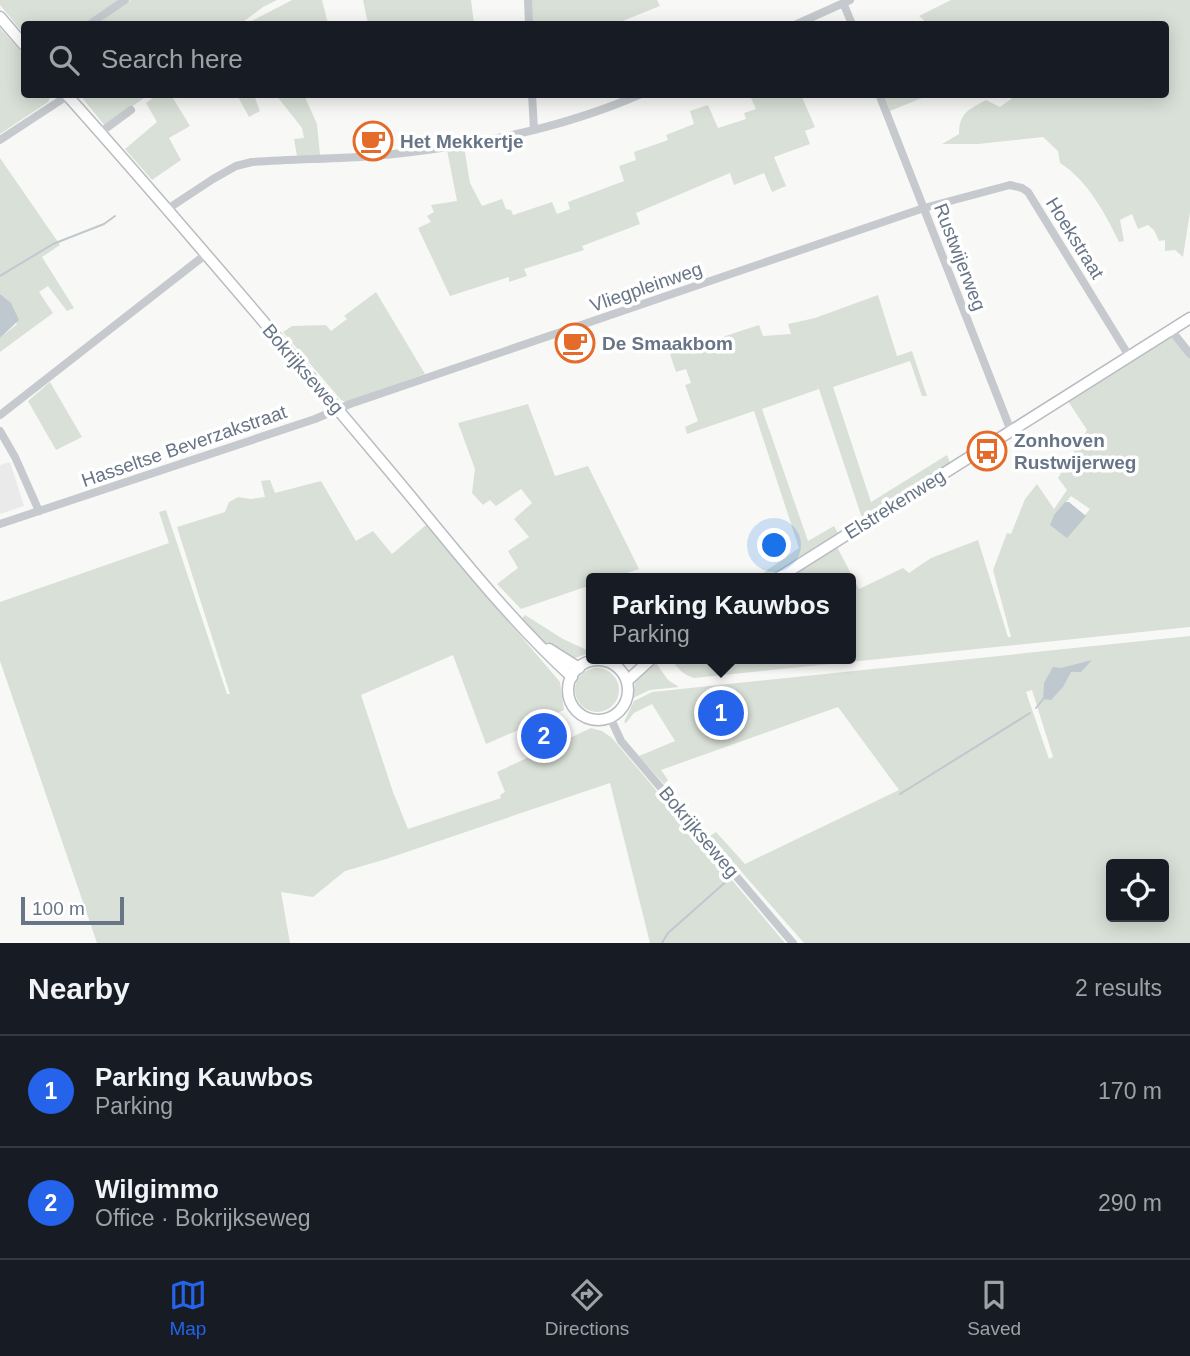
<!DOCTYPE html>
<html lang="en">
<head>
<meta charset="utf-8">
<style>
  :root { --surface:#171b24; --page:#242831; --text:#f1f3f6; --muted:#9ea1a6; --line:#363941; --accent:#2563eb }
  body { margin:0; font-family:Arial,sans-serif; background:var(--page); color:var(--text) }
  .controls { position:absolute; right:21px; bottom:21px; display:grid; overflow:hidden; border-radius:7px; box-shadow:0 4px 18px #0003 }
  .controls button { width:63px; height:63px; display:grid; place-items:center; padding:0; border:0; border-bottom:2px solid var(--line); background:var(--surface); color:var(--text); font:35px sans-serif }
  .scale { position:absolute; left:21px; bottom:18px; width:103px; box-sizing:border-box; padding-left:7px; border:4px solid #677587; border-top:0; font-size:19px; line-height:24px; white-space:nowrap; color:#677587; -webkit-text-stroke:5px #fff; paint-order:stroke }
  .you { position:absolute; left:775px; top:546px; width:24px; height:24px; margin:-18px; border:5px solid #fff; border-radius:50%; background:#1a73e8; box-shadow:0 0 0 10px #1a73e833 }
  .badge { display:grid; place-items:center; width:46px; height:46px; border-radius:50%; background:var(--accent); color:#fff; font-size:23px; font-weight:700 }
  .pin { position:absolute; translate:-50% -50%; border:4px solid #fff; box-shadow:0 2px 7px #0006 }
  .popup { position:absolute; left:586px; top:573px; width:270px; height:91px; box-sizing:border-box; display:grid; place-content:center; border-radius:7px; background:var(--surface); filter:drop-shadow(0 2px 5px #0005); font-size:23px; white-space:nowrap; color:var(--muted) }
  .popup b { font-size:26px; color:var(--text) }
  .popup::after { content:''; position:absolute; left:50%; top:100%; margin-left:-14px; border:14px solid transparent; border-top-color:var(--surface) }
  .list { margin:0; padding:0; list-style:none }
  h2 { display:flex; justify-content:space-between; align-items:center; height:91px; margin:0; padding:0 28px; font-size:30px }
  h2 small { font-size:23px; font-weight:400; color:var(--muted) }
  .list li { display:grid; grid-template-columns:46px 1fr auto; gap:21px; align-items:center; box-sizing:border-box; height:112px; padding:0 28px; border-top:2px solid var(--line) }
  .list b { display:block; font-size:26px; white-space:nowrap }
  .list p { margin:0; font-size:23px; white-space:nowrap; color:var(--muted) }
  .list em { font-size:23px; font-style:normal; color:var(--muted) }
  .icon { flex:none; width:38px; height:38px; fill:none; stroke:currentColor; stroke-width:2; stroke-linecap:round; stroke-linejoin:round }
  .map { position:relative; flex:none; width:1190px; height:943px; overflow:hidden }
  .search { position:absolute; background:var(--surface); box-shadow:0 4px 18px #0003; left:21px; right:21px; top:21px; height:77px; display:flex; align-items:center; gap:18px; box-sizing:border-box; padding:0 24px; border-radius:7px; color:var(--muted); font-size:26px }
  .sheet { height:315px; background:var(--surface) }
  nav { display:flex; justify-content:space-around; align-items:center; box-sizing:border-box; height:98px; border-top:2px solid var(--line); background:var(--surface); font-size:19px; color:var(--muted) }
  nav a { display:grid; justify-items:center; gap:4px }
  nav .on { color:var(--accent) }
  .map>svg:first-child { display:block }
  .built { fill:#e9eae9 }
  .green { fill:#d9e0d7; fill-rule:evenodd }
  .water { fill:#bfc8ce }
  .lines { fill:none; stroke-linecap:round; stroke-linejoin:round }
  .stream { stroke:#bfc8ce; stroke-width:2 }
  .secondary-casing { stroke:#b8bcc2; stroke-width:13 }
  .street { stroke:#c6c9cd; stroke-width:8 }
  .secondary { stroke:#fff; stroke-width:10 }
  .labels { text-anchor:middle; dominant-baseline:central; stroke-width:7; stroke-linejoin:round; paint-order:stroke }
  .poi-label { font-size:19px; font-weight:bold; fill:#677587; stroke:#fff; text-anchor:start }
  .street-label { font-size:19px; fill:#677587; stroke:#fff }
</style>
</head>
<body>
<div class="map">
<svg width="1190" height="943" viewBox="0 0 1190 943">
  <rect width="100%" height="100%" fill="#f8f9f6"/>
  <!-- built -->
  <path class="built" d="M10,462L24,506L0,514V465Z"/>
  <!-- green -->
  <g class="green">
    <path d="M0,0H119L87,24H24V34L0,5Z"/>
    <path d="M131,0H277L263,7L240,24H97Z"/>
    <path d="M292,0H322L328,24H246Z"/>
    <path d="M363,0H471L474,24H368Z"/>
    <path d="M531,0H657L660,6L615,24H532Z"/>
    <path d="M951,0H1190V212L1183,257L1175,250L1165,251V240L1159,241L1154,230L1148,225L1138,229L1132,214L1120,220L1124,241L1119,242C1105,213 1088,181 1060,163L1058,151L1043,137L978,144H942L959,134C959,113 969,109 986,100L1000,107L1011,99L1013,95L1166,94V24H928L919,16Z"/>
    <path d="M0,28L24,55V94L51,96L48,102L0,134Z"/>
    <path d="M158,94L171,95L190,126L169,138L181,160L152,180L125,149L157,122L146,103Z"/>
    <path d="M80,95H148L105,126Z"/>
    <path d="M237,95H254L260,111L249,117Z"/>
    <path d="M276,95H304L317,124L320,155L297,156L294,139L304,138L302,128Z"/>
    <path d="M760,95H801L815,127L805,131L810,144L774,157L786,186L772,192L764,173L734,185L730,173L636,213L640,224L582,246L584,250L524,269L527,276L509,282V277L450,296L418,228L431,222L427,216L434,212L431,205L457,201L447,150L464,147L470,183L482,206L502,199L506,209L511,210L513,215L552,202L557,214L570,209L568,202L624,181L619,166L636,160L634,152L668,140L666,135L694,124L690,111L708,105L718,128L746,119L744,113L756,109L751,98Z"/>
    <path d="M884,95H929L890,111Z"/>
    <path d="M0,158L60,245L42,257L74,308L67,311L48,286L39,292L53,313L0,352V338L17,324L0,294Z"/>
    <path d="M376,292L425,374L346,402L341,400L283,332L292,326L326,325L331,331L347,319L344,316Z"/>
    <path d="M878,295L897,356L912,351L927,396H922L910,361L833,387L871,502L947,455L950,463L862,518L819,389L762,409L808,541L834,526L838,533L766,578H756L799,548L754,411L687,434L685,427L698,421L685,385L691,383L686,369L676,372L670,354L759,325L763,336L791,334L788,324L815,318Z"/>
    <path d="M1171,336L1190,358V627L694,678C684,675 677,669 672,659H850V578H788L837,547L859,589L903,568L909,573L931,558L978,540L1008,637H1011L993,570L1007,533L1011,534L1025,499L1037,484L1054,509L1067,490L1058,478L1087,430L1068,401ZM1071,496L1090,509L1068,535L1052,520Z"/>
    <path d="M50,382L82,437L56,450L28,401Z"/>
    <path d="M528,404L555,476L588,466L639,569L611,578H592L591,585L521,609L497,584L518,568L508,551L529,537L514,519L532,503L521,489L496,506L490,500L483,505L472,493L475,469L458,423Z"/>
    <path d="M270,480L275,493L321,481L356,541L373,531L392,554L426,525L560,682L564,710L486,744L453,655L361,695L393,792L408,829L501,798L500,795L505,792L497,772L591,728L602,731L612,738L785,943H650L610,783L383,860L345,871L313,897L281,892L290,943H97L0,661V602L169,543L159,512L166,510L227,694H230L177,527L225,512L229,502L238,497L251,499L265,497L261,481Z"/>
    <path d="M525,615L563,639L591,652L570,660L540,639L521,619Z"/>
    <path d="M1190,636V943H804L710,836L716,832L745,864L899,790L838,707L661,770L668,780L664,784L639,756L675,741L652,704L634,713L626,723L624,722L634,701L652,692ZM1032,690L1053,757L1049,759L1026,692ZM1111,864H1164V917H1111Z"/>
    <path d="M656,663L668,680L679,687L650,690L633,698L635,681Z"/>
    <circle cx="597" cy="690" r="22"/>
  </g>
  <!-- water -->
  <g class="water">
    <path d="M0,294L11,303L19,320L0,338Z"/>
    <path d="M1065,502H1069L1086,516L1067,538L1050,525L1054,515Z"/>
    <path d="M1092,660L1081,672H1071L1063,687L1051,700L1043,699L1044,683L1053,667L1061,668Z"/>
  </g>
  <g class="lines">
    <!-- stream -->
    <g class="stream">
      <path d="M0,276L53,244L104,224L115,216"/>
      <path d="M1036,708L1044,698"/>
      <path d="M900,794L1030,713"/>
      <path d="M662,943L668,933L729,879"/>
    </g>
    <defs>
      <g id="secondary">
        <path d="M0,17L24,45"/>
        <path d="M66,94C174,215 278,338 382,462C443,534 502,613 572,677"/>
        <path d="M778,578L1190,318"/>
        <path d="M549,649L579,668"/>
        <circle cx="598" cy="690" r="30"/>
        <path d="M627,681L651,659"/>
      </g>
    </defs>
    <!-- secondary casing -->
    <use href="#secondary" class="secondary-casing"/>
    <!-- street -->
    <g class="street">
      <path d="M528,0L529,24"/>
      <path d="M844,5L852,24"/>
      <path d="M90,24L125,0"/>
      <path d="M797,24L850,0"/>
      <path d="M532,94L534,130"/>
      <path d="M879,94L1011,431"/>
      <path d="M101,132L131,110"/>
      <path d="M0,140L67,96"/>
      <path d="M166,210L213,179L236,166L252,162C293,159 334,159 375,156C465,147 557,131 641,94"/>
      <path d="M1171,330L1190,354"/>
      <path d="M0,415L205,255"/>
      <path d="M0,431L15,457L39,511"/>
      <path d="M0,524L315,419L350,404L924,208L1010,185L1022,188L1028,192L1129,356"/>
      <path d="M610,717L621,741L793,943"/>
    </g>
    <!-- secondary -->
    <use href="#secondary" class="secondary"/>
  </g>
  <!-- icons -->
  <defs>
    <symbol id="cafe-ring" viewBox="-11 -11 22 22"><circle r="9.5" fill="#fff" stroke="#e56b2a" stroke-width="1.5"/><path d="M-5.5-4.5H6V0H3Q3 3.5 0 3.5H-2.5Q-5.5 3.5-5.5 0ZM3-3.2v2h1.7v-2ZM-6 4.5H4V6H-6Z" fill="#e56b2a"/></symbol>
    <symbol id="bus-ring" viewBox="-11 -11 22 22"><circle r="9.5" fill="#fff" stroke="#e56b2a" stroke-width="1.5"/><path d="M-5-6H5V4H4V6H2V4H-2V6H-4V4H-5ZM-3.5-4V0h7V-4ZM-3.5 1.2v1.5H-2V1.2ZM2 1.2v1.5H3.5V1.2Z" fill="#e56b2a"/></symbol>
  </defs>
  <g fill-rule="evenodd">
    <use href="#cafe-ring" x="351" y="119" width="44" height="44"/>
    <use href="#cafe-ring" x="553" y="321" width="44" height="44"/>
    <use href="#bus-ring" x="965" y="429" width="44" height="44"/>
  </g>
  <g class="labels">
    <!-- poi labels -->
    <g class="poi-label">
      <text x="400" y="141">Het Mekkertje</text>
      <text x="602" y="343">De Smaakbom</text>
      <text x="1014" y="440">Zonhoven<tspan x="1014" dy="22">Rustwijerweg</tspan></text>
    </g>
    <!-- street labels -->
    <g class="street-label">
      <text transform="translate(1075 238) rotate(58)">Hoekstraat</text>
      <text transform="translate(960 257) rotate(69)">Rustwijerweg</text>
      <text transform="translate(646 287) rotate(-19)">Vliegpleinweg</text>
      <text transform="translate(303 369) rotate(49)">Bokrijkseweg</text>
      <text transform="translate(184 446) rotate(-19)">Hasseltse Beverzakstraat</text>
      <text transform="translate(895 504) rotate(-32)">Elstrekenweg</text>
      <text transform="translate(699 832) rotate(50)">Bokrijkseweg</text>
    </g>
  </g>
</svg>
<div class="controls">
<button><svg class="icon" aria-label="locate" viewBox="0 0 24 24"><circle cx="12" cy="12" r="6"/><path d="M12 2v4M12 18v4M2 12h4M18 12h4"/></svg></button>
</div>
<div class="scale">100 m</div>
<div class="you"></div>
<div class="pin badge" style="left:721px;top:713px">1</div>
<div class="popup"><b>Parking Kauwbos</b>Parking</div>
<div class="pin badge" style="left:544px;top:736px">2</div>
<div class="search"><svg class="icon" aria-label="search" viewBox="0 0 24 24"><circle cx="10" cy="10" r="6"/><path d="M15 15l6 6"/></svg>Search here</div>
</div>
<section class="sheet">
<h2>Nearby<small>2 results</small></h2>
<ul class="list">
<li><span class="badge">1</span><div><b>Parking Kauwbos</b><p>Parking</p></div><em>170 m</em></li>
<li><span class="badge">2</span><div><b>Wilgimmo</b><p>Office · Bokrijkseweg</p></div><em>290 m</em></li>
</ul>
</section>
<nav>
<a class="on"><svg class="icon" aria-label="map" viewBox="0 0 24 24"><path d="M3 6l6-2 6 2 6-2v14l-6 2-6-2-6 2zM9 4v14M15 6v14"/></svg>Map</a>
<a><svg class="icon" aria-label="directions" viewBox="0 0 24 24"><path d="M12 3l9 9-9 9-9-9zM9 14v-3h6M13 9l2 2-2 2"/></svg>Directions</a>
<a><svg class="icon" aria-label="saved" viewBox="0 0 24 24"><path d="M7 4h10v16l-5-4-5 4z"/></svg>Saved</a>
</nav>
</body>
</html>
